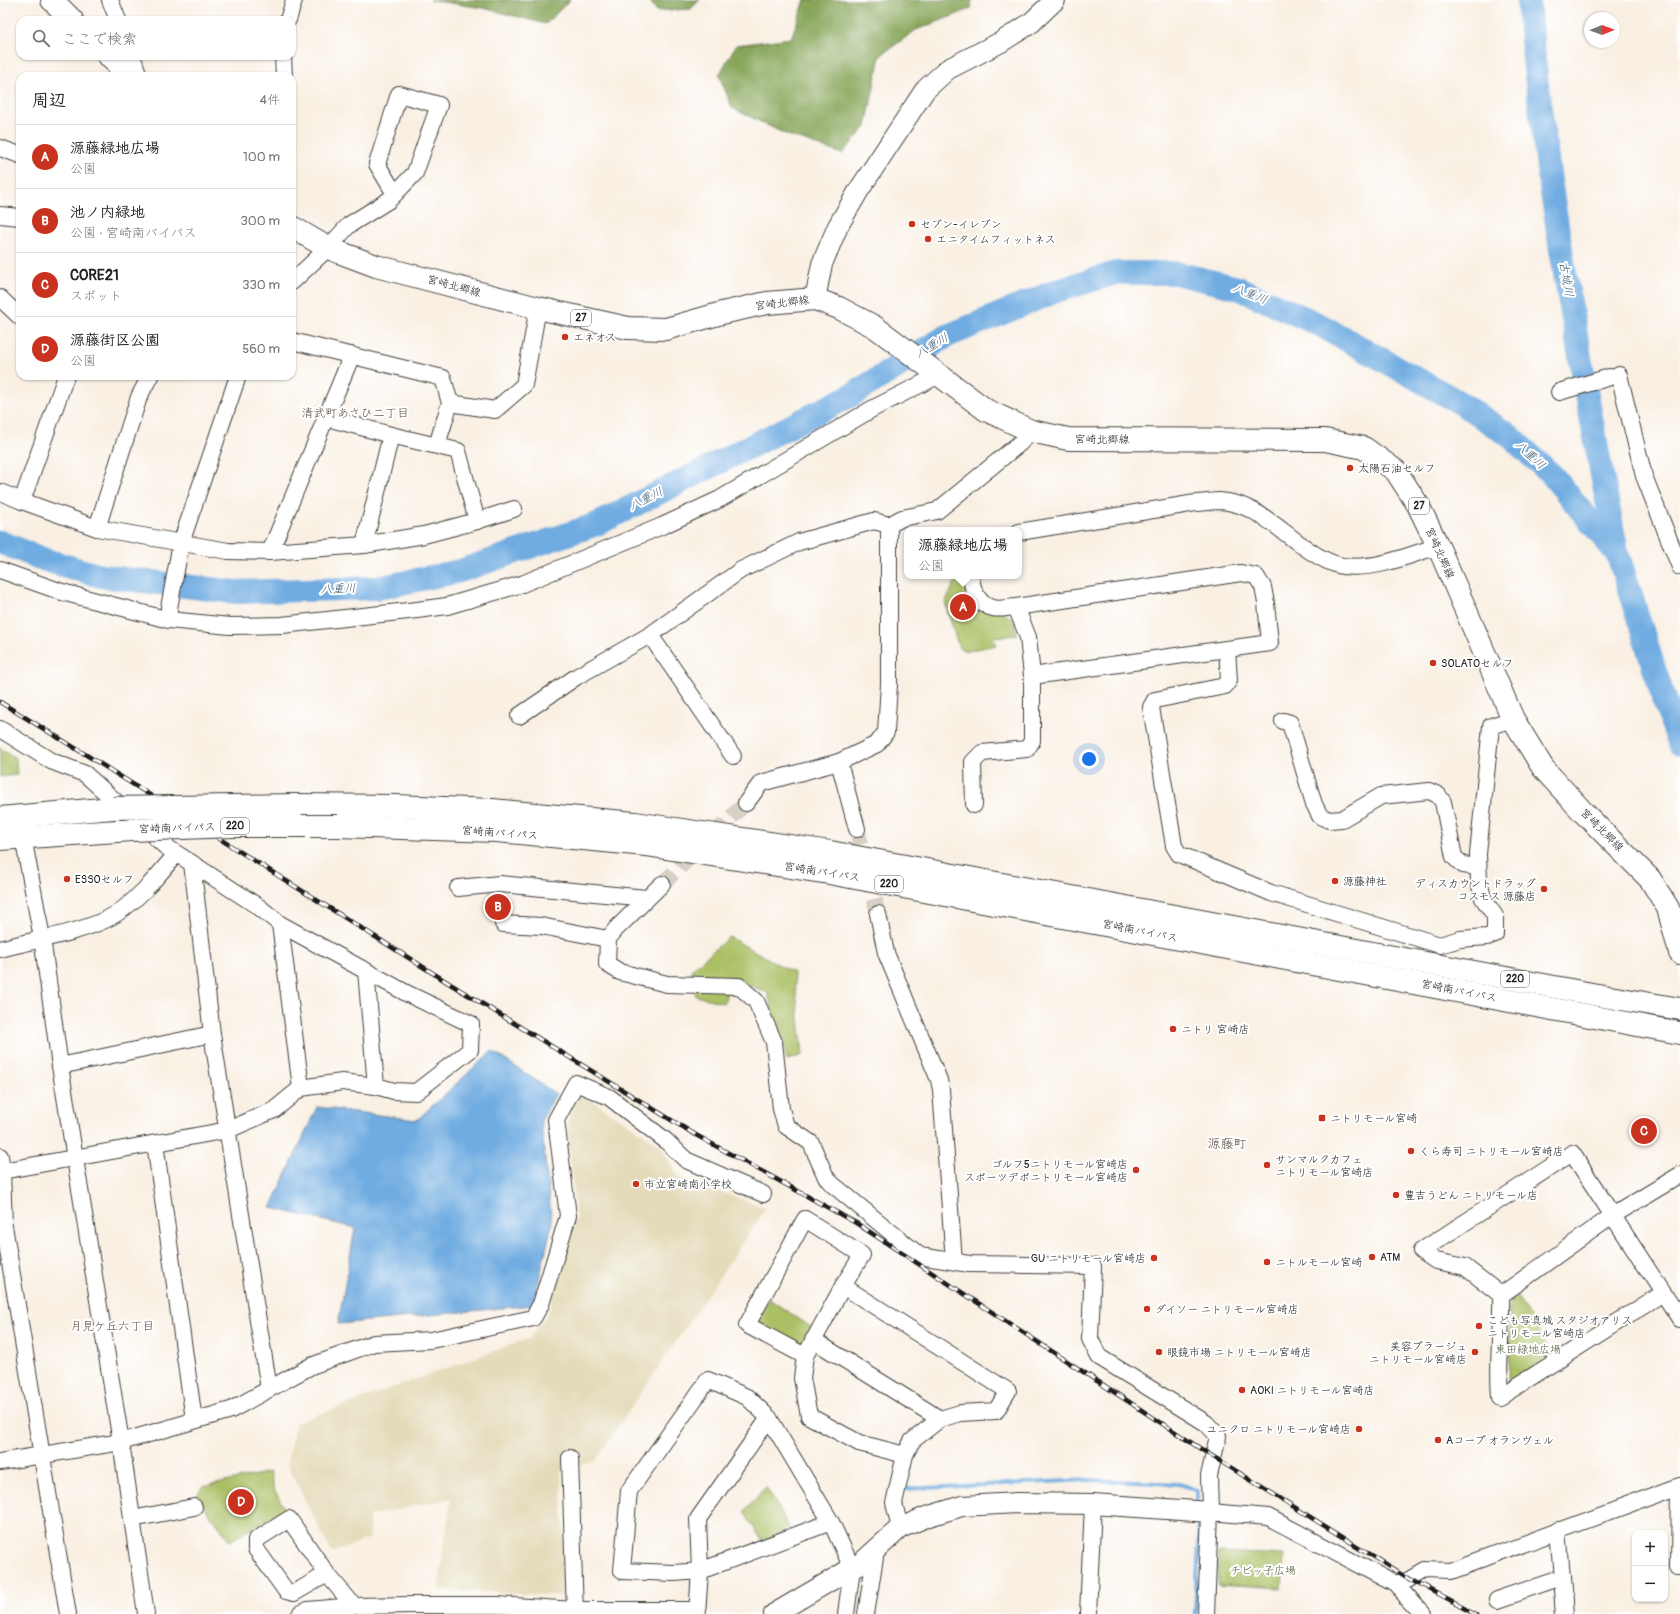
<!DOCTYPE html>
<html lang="ja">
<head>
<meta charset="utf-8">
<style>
  :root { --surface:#fff; --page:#f6f6f6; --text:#222; --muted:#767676; --line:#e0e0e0; --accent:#c8321e }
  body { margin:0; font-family:Pangolin,"Klee One",sans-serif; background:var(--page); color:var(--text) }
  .controls { position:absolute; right:12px; bottom:12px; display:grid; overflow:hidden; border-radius:8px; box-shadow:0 1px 3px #0004 }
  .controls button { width:36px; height:36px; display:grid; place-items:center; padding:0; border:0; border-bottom:1px solid var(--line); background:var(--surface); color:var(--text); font:20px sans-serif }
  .compass { position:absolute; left:1584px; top:12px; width:36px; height:36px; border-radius:50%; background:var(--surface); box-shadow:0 1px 3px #0004; rotate:89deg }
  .you { position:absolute; left:1089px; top:759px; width:14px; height:14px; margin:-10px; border:3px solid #fff; border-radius:50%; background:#1a73e8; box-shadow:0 0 0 6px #1a73e833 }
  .badge { display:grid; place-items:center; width:26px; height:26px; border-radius:50%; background:var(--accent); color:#fff; font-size:13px; font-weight:700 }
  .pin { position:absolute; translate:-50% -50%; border:2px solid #fff; box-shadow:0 1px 4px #0006 }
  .popup { position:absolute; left:904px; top:527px; width:118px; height:52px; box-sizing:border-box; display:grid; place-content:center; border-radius:8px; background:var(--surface); filter:drop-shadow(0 1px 3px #0005); font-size:13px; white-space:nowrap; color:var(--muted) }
  .popup b { font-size:15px; color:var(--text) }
  .popup::after { content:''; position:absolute; left:50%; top:100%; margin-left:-8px; border:8px solid transparent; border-top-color:var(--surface) }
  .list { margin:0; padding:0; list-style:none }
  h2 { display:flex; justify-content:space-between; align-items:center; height:52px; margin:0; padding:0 16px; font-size:17px }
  h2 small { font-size:13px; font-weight:400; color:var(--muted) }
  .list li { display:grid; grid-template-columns:26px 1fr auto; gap:12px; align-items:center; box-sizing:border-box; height:64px; padding:0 16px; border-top:1px solid var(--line) }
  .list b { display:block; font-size:15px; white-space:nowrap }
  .list p { margin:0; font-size:13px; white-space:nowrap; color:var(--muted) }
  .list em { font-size:13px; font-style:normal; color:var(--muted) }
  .icon { flex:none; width:22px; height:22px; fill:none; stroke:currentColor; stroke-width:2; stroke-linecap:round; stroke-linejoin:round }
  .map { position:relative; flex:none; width:1680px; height:1614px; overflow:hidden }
  .search { position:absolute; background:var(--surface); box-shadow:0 1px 3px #0004; left:16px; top:16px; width:280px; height:44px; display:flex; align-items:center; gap:10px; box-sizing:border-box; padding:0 14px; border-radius:12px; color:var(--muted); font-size:15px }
  .panel { position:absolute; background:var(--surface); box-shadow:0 1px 3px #0004; left:16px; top:72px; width:280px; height:308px; border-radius:12px }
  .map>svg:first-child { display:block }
  .built { fill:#e4dbba }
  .green { fill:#abc065; stroke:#646e40 }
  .forest { fill:#88a65a; stroke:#52613b }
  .water { fill:#6face1; stroke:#46647e }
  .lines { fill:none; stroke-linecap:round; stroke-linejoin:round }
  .stream { stroke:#6face1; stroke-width:4 }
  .river { stroke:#6face1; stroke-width:24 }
  .minor-tunnel { stroke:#d8d0c5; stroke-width:16; stroke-dasharray:16 8; stroke-linecap:butt }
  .minor-casing { stroke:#3d3c3a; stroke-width:18 }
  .tertiary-casing { stroke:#3d3c3a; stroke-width:22 }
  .primary-casing { stroke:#3d3c3a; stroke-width:24 }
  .trunk-casing { stroke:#3d3c3a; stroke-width:24 }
  .minor { stroke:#fff; stroke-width:16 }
  .tertiary { stroke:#fff; stroke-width:20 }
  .primary { stroke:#fff; stroke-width:22 }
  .trunk { stroke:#fff; stroke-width:22 }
  .rail-casing { stroke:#1c1c1c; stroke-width:4.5 }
  .rail { stroke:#fff; stroke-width:3; stroke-dasharray:9; stroke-linecap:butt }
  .trunk-bridge-casing { stroke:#3d3c3a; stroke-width:24; stroke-linecap:butt }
  .trunk-bridge { stroke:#fff; stroke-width:22 }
  .poi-dot { fill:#c8321e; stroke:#fff; stroke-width:1.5 }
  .labels { text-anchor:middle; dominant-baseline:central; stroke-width:4; stroke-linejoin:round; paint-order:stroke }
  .shield { fill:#fff; stroke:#606060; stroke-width:1 }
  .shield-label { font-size:10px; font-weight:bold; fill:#1c1c1c }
  .poi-label { font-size:11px; fill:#1c1c1c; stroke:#fff; text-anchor:start }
  .street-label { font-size:11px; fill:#1c1c1c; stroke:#fff }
  .park-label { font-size:11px; fill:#555e39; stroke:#fff }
  .water-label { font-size:12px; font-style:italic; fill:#415d75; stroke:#fff }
  .neighbourhood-label { font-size:12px; fill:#5f4e3e; stroke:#fff }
  .quarter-label { font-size:13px; fill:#5f4e3e; stroke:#fff }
</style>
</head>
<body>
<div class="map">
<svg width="1680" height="1614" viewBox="0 0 1680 1614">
  <rect width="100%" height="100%" fill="#fff"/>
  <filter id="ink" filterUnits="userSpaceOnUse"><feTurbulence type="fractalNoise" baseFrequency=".025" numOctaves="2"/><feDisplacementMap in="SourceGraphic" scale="8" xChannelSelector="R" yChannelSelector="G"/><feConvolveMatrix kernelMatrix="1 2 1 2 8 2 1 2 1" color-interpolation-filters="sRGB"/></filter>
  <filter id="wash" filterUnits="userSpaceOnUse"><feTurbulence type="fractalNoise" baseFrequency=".012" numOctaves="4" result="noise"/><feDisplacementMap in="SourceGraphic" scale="16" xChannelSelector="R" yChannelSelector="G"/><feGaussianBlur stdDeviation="0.9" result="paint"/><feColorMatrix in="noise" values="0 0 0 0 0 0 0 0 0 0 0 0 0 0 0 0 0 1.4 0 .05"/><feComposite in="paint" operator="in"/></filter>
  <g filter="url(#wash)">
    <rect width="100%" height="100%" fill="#f9f0e3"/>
    <!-- built -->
    <path class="built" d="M577,1091L660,1145L679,1177L766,1208L595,1461L561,1471L567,1596L438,1590L451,1498L369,1516L370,1538L332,1553L287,1464L295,1423L530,1338L549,1311L576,1218L567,1122Z"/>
    <!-- green -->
    <g class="green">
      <path d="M958,576H966L967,579L1008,616L1014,619L1017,635L993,637L997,645L966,651L959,648L945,603Z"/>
      <path d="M0,748L16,758L17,775L0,777Z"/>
      <rect x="491" y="895" width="14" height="23"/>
      <path d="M729,937L794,973L803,1055L787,1060L767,992L731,979L724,1003L696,996L691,970Z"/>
      <path d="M1517,1294L1551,1354L1509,1387L1510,1300Z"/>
      <path d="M769,1299L814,1329L801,1348L756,1323Z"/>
      <path d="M270,1472L273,1487L285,1509L230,1541L196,1496L202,1487Z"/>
      <path d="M766,1486L790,1530L762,1541L744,1512Z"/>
      <path d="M1219,1552L1284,1555L1282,1588L1217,1584Z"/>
    </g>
    <!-- forest -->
    <g class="forest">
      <path d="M430,0H570L546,24L483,8Z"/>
      <path d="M649,0H700L691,9L657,11Z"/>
      <path d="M805,0H972L971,9L916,30L880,56L866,127L842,154L785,134L732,108L719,75L736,45L791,38Z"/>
    </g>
    <!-- water -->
    <path class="water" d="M492,1051L556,1094L541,1121L552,1224L533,1305L338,1324L355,1228L271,1208L317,1107L417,1120Z"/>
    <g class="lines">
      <!-- stream -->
      <g class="stream">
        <path d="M903,1489L1088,1480L1179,1484L1189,1487L1197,1491V1505"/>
        <path d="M1195,1614L1199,1544L1198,1516"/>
      </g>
      <!-- river -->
      <g class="river">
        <path d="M1528,0C1545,186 1582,370 1617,553"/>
        <path d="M0,542L45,560L101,576L235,592L378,588L460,571L597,524L850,396L947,336L1056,291L1116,273H1176L1238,288L1320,325L1464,405L1511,437L1552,475L1618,555L1671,721L1680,744"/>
      </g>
    </g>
  </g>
  <g filter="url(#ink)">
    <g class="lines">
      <!-- minor-tunnel -->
      <g class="minor-tunnel">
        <path d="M857,829L878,914"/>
        <path d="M662,884L746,803"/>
      </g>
      <defs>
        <g id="minor">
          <path d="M110,0L118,20"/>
          <path d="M288,20L294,0"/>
          <path d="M132,56L139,76"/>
          <path d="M283,56L284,76"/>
          <path d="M0,148L20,155"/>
          <path d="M0,215L20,217"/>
          <path d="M292,282L328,248L349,225L389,200L415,173L439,105L399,94L377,164L395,194"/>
          <path d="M0,298L20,317"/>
          <path d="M292,341L443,378L450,403L437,445"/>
          <path d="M1619,375L1644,476L1680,567"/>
          <path d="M1559,392L1610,377"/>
          <path d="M450,403L495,410L524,385L538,308"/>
          <path d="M327,418L391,435L458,451L477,521"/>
          <path d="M0,492L22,501L97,528L228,551L270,552L364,545L424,535L477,521L514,509"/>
          <path d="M22,501L66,376"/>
          <path d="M97,528L139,397L150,376"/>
          <path d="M1019,532L1196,503C1203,503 1212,501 1220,501C1255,503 1280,531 1307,549C1317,556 1330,564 1343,566C1376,570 1407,556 1438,546"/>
          <path d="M364,545L391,435"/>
          <path d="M270,552L352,355"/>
          <path d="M0,570L62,592L169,620L230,626L282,625L417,610L447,606L522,584L662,526L720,499L872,409L939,375"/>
          <path d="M971,576C972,589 978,605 993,608C1000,610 1009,607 1016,607L1241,573L1256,576L1263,587L1266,603L1270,643L1032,676L1028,637L1016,607"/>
          <path d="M169,620V608L181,543L238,376"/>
          <path d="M650,635L733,756"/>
          <path d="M1227,649L1229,680L1225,686L1155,700L1151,707L1174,846L1179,854L1271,893L1440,945L1460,939L1487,937L1495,934V916L1483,898L1479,882L1478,854L1491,726L1513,719"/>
          <path d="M519,716L576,677L650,635L741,570L799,542L874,521L889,525L902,518L937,511L1020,443L1031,431"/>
          <path d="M1283,721L1290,723L1314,804L1320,816L1329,820L1342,819L1381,796L1429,791L1438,795L1443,802L1454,857L1463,865L1478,867"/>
          <path d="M0,729L51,761L85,774L165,846L259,907L280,924L408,994L471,1024L470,1050L416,1092L394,1091L376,1086L342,1082L301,1088L274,1110L228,1130L2,1171"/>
          <path d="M839,762L857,829"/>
          <path d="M746,803L761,783L839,762L877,744L886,732L889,684V525"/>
          <path d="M974,805L973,762L982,753L1027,749L1032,741V676"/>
          <path d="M23,837L42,938L60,1066L121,1442L146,1614"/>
          <path d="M192,863L212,1034L269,1389"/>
          <path d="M662,884L616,929L608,939L607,964L620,972L667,984L739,986L756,1001L774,1042L781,1109L786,1126L811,1143L826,1177L832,1184L920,1256L969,1264L1093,1266L1090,1339L1099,1357L1206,1423L1218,1436L1209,1476L1210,1512L1206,1614"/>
          <path d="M458,888L500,884L646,898"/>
          <path d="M878,914L886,953L939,1080L941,1090L954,1261"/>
          <path d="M280,924L301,1088"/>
          <path d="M503,924L541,926L608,939"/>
          <path d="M0,949C33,940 76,934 107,919C132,907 158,876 176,854"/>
          <path d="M366,971L376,1086"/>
          <path d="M60,1066L212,1034"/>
          <path d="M155,1143L194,1420"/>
          <path d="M0,1156L2,1171L4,1226L68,1614"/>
          <path d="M843,1286L1008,1391L996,1411L960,1413L940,1419L912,1441L905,1455L894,1503L900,1528"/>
          <path d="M1663,1293L1500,1397C1497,1363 1502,1329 1501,1295L1612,1216L1680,1175"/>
          <path d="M1501,1295L1465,1267L1436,1261L1421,1251L1572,1153L1680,1319"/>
          <path d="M813,1340L940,1419"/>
          <path d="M805,1356L747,1325L805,1219L862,1255L843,1286L805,1356L802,1378L809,1416L859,1443L905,1455"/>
          <path d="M570,1458L575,1614"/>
          <path d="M0,1462L121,1442L231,1410L311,1366L374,1343L431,1340L533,1318L541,1304L568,1216L556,1120L576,1083L609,1097L665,1140L686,1160L763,1194"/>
          <path d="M1680,1486L1679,1566H1680"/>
          <path d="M1210,1512L1268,1517L1395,1584L1423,1614"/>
          <path d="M132,1519L194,1507"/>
          <path d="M831,1522L700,1571L674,1573L622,1571L629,1491L708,1380L747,1397L769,1418L831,1522L852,1568L846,1614"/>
          <path d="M1558,1530L1565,1614"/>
          <path d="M327,1574L294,1593L286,1591L256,1549V1540L289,1519L327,1574L354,1606"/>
          <path d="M1395,1584L1410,1579L1425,1570L1450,1571L1680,1486"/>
          <path d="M1497,1600L1562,1578"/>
          <path d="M300,1614L308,1610L354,1606L412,1605H497L575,1610H698"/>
          <path d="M697,1614L700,1571L698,1519L769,1418"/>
          <path d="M866,1614L876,1551"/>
          <path d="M1088,1614L1093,1504"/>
        </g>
        <g id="tertiary">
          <path d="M815,299L822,264L838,226L859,190L925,90L948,69L1001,42L1031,23L1055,0"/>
          <path d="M774,1614L852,1568L858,1566L900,1528L926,1517L962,1506L1018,1503L1093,1504L1210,1512"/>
        </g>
        <g id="primary">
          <path d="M52,0L72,20"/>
          <path d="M109,56L129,76"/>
          <path d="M292,227L328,248L376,266L538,308L628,328L666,329L722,313L767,303L815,299L839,308L875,327L986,410L1031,431L1068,439L1325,440L1364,448L1396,471L1418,505L1438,546L1513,719L1543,768L1582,811L1650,879L1668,908L1680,953"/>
        </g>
        <g id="trunk">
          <path d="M296,805L396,806L492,810L635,823L830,852L1592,994L1680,1009"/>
          <path d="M0,818L113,808"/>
          <path d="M338,826L497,831L646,845L829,873L1680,1033"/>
          <path d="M0,839L132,830"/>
        </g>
      </defs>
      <!-- minor casing -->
      <use href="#minor" class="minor-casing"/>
      <!-- tertiary casing -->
      <use href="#tertiary" class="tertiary-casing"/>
      <!-- primary casing -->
      <use href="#primary" class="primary-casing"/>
      <!-- trunk casing -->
      <use href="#trunk" class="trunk-casing"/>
      <!-- minor -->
      <use href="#minor" class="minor"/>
      <!-- tertiary -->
      <use href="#tertiary" class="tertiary"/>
      <!-- primary -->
      <use href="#primary" class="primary"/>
      <!-- trunk -->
      <use href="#trunk" class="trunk"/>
      <defs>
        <path id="rail" d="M0,702L88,756L447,982L694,1134L856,1223L1204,1451L1410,1579L1477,1614"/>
      </defs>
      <!-- rail casing -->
      <use href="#rail" class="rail-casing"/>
      <!-- rail -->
      <use href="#rail" class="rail"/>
      <defs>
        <g id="trunk-bridge">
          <path d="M113,808L296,805"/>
          <path d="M132,830L232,826H338"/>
        </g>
      </defs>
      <!-- trunk-bridge casing -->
      <use href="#trunk-bridge" class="trunk-bridge-casing"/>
      <!-- trunk-bridge -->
      <use href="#trunk-bridge" class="trunk-bridge"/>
    </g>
  </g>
  <!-- markers -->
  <g class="poi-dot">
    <circle cx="912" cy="224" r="4"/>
    <circle cx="928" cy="239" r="4"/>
    <circle cx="565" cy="337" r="4"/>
    <circle cx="1350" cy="468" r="4"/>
    <circle cx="1433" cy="663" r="4"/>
    <circle cx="67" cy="879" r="4"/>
    <circle cx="1335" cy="881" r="4"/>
    <circle cx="1544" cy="889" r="4"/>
    <circle cx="1173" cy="1029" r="4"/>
    <rect x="1318" y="1114" width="8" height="8" rx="2"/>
    <circle cx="1411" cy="1151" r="4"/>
    <circle cx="1267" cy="1165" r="4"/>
    <circle cx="1136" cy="1170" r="4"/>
    <circle cx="636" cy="1184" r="4"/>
    <circle cx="1396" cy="1195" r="4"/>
    <circle cx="1372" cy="1257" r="4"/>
    <circle cx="1154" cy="1258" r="4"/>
    <circle cx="1267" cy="1262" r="4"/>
    <circle cx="1147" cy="1309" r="4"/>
    <circle cx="1479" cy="1326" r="4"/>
    <circle cx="1159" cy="1352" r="4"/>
    <circle cx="1475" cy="1352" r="4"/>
    <circle cx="1242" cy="1390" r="4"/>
    <circle cx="1359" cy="1429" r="4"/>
    <circle cx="1438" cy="1440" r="4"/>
  </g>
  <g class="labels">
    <!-- shield labels -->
    <g class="shield">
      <rect x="571" y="310" width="20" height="16" rx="3"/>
      <rect x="1409" y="498" width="20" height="16" rx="3"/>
      <rect x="221" y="818" width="28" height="16" rx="3"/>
      <rect x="875" y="876" width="28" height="16" rx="3"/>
      <rect x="1501" y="971" width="28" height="16" rx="3"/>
    </g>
    <g class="shield-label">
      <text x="581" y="318">27</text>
      <text x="1419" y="506">27</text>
      <text x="235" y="826">220</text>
      <text x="889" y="884">220</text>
      <text x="1515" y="979">220</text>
    </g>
    <!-- poi labels -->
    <g class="poi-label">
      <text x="920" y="224">セブン-イレブン</text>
      <text x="936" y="239">エニタイムフィットネス</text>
      <text x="573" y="337">エネオス</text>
      <text x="1358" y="468">太陽石油セルフ</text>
      <text x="1441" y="663">SOLATOセルフ</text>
      <text x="75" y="879">ESSOセルフ</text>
      <text x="1343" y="881">源藤神社</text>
      <text x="1536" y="883" text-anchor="end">ディスカウントドラッグ<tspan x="1536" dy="13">コスモス 源藤店</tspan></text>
      <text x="1181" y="1029">ニトリ 宮崎店</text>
      <text x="1330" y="1118">ニトリモール宮崎</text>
      <text x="1419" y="1151">くら寿司 ニトリモール宮崎店</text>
      <text x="1275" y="1159">サンマルクカフェ<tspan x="1275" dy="13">ニトリモール宮崎店</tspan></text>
      <text x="1128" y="1164" text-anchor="end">ゴルフ5ニトリモール宮崎店<tspan x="1128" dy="13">スポーツデポニトリモール宮崎店</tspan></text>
      <text x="644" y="1184">市立宮崎南小学校</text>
      <text x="1404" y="1195">豊吉うどん ニトリモール店</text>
      <text x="1380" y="1257">ATM</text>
      <text x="1146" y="1258" text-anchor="end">GU ニトリモール宮崎店</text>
      <text x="1275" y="1262">ニトルモール宮崎</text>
      <text x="1155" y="1309">ダイソー ニトリモール宮崎店</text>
      <text x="1487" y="1320">こども写真城 スタジオアリス<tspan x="1487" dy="13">ニトリモール宮崎店</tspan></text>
      <text x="1467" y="1346" text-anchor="end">美容プラージュ<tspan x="1467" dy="13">ニトリモール宮崎店</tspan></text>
      <text x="1167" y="1352">眼鏡市場 ニトリモール宮崎店</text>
      <text x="1250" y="1390">AOKI ニトリモール宮崎店</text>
      <text x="1351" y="1429" text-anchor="end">ユニクロ ニトリモール宮崎店</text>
      <text x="1446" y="1440">Aコープ オランヴェル</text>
    </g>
    <!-- street labels -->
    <g class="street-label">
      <text transform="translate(454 286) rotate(15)">宮崎北郷線</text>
      <text transform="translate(782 303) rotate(-7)">宮崎北郷線</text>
      <text x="1102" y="439">宮崎北郷線</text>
      <text transform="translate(1440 553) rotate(66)">宮崎北郷線</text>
      <text transform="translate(177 828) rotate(-2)">宮崎南バイパス</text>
      <text transform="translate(1602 830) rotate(45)">宮崎北郷線</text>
      <text transform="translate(500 833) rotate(4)">宮崎南バイパス</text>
      <text transform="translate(822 872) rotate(9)">宮崎南バイパス</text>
      <text transform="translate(1140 931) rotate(11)">宮崎南バイパス</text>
      <text transform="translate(1459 991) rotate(11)">宮崎南バイパス</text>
    </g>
    <!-- park labels -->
    <g class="park-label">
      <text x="1528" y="1349">東田緑地広場</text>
      <text x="1263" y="1570">チビッ子広場</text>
    </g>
    <!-- water labels -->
    <g class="water-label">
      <text transform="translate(1566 279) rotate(81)">古城川</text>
      <text transform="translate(1250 294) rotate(22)">八重川</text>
      <text transform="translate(932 346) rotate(-31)">八重川</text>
      <text transform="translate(1530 455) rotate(43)">八重川</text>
      <text transform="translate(646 499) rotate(-27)">八重川</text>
      <text transform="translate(338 589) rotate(-2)">八重川</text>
    </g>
    <!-- neighbourhood labels -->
    <g class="neighbourhood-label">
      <text x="355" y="413">清武町あさひ二丁目</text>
      <text x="112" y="1326">月見ケ丘六丁目</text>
    </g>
    <!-- quarter labels -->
    <g class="quarter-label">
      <text x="1227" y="1144">源藤町</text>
    </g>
  </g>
</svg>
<div class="controls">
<button>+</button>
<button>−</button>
</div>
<svg class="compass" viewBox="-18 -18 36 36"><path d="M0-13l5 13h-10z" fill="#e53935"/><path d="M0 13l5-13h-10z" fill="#767676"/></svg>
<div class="you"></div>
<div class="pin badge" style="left:963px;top:607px">A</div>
<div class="popup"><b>源藤緑地広場</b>公園</div>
<div class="pin badge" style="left:498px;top:907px">B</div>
<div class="pin badge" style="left:1644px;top:1131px">C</div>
<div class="pin badge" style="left:241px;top:1502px">D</div>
<div class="search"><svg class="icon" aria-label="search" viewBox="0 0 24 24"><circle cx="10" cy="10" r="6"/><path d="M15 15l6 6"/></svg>ここで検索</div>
<section class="panel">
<h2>周辺<small>4件</small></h2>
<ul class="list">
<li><span class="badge">A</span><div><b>源藤緑地広場</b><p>公園</p></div><em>100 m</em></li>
<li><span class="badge">B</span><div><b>池ノ内緑地</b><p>公園 · 宮崎南バイパス</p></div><em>300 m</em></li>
<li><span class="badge">C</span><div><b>CORE21</b><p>スポット</p></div><em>330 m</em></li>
<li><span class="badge">D</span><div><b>源藤街区公園</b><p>公園</p></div><em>560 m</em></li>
</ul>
</section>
</div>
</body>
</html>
